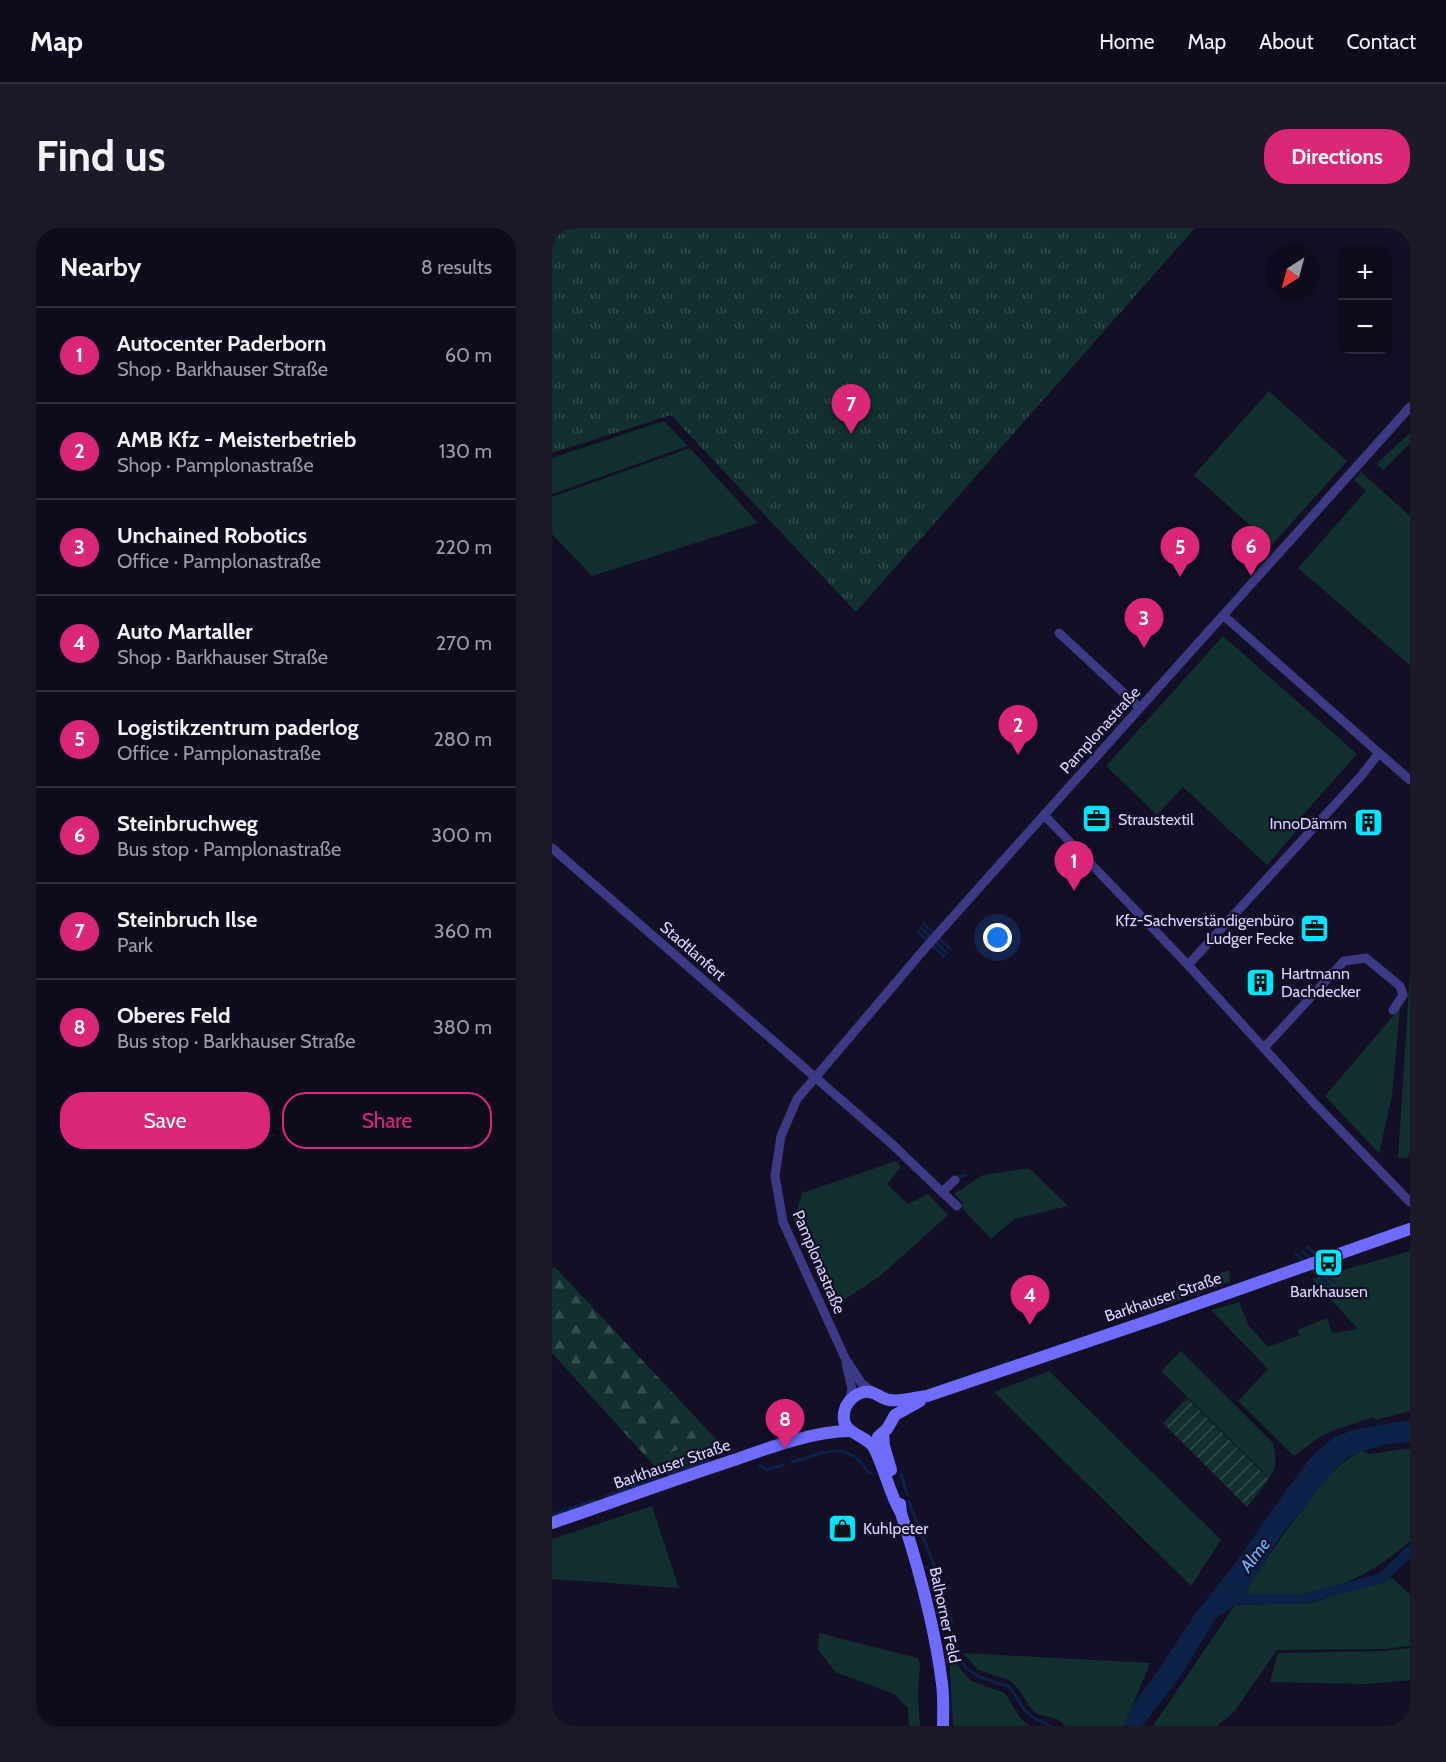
<!DOCTYPE html>
<html lang="en">
<head>
<meta charset="utf-8">
<style>
  :root { --surface:#0e0b1c; --page:#1c1929; --text:#f1f3f6; --muted:#9b9ba3; --line:#2e2b3b; --accent:#db2777 }
  body { margin:0; font-family:Cabin,sans-serif; background:var(--page); color:var(--text) }
  .controls { position:absolute; right:18px; top:18px; display:grid; overflow:hidden; border-radius:12px; box-shadow:0 3px 9px #0003 }
  .controls button { width:54px; height:54px; display:grid; place-items:center; padding:0; border:0; border-bottom:2px solid var(--line); background:var(--surface); color:var(--text); font:30px sans-serif }
  .compass { position:absolute; left:714px; top:18px; width:54px; height:54px; border-radius:50%; background:var(--surface); box-shadow:0 3px 9px #0003; rotate:216deg }
  .you { position:absolute; left:446px; top:710px; width:21px; height:21px; margin:-15px; border:4px solid #fff; border-radius:50%; background:#1a73e8; box-shadow:0 0 0 9px #1a73e833 }
  .badge { display:grid; place-items:center; width:39px; height:39px; border-radius:50%; background:var(--accent); color:#fff; font-size:20px; font-weight:700 }
  .pin { position:absolute; translate:-50% -50px; filter:drop-shadow(0 2px 3px #0008) }
  .pin::after { content:''; position:absolute; top:32px; width:21px; height:18px; background:inherit; clip-path:polygon(0 0,100% 0,50% 100%) }
  .list { margin:0; padding:0; list-style:none }
  h2 { display:flex; justify-content:space-between; align-items:center; height:78px; margin:0; padding:0 24px; font-size:26px }
  h2 small { font-size:20px; font-weight:400; color:var(--muted) }
  .list li { display:grid; grid-template-columns:39px 1fr auto; gap:18px; align-items:center; box-sizing:border-box; height:96px; padding:0 24px; border-top:2px solid var(--line) }
  .list b { display:block; font-size:22px; white-space:nowrap }
  .list p { margin:0; font-size:20px; white-space:nowrap; color:var(--muted) }
  .list em { font-size:20px; font-style:normal; color:var(--muted) }
  .actions { display:flex; gap:12px; padding:18px 24px }
  .actions a { flex:1; padding:14px 0; border:2px solid var(--accent); border-radius:24px; text-align:center; font-size:21px; color:var(--accent) }
  .actions .main { background:var(--accent); color:#fff }
  .map { position:relative; flex:none; width:858px; height:1498px; overflow:hidden; border-radius:24px }
  header { display:flex; align-items:center; gap:36px; box-sizing:border-box; height:84px; padding:0 30px; background:var(--surface); border-bottom:2px solid var(--line) }
  header strong { font-size:28px }
  nav { display:flex; gap:33px; margin-inline-start:auto; font-size:21px }
  .intro { display:flex; align-items:center; justify-content:space-between; box-sizing:border-box; height:144px; padding:0 36px }
  h1 { margin:0; font-size:42px }
  .button { padding:15px 27px; border-radius:24px; background:var(--accent); color:#fff; font-size:21px; font-weight:700 }
  main { display:flex; gap:36px; padding:0 36px }
  aside { flex:1; background:var(--surface); border-radius:24px; box-shadow:0 3px 9px #0003 }
  .map>svg:first-child { display:block }
  .grass { fill:#12302f }
  .forest { fill:url(#forest-firs) }
  .park { fill:url(#park-tufts) }
  .garden { fill:url(#garden-furrows) }
  .water { fill:#0c2248 }
  .lines { fill:none; stroke-linecap:round; stroke-linejoin:round }
  .stream { stroke:#0c2248; stroke-width:3 }
  .canal { stroke:#0c2248; stroke-width:10 }
  .street { stroke:#3d3a85; stroke-width:9 }
  .secondary { stroke:#6f6bff; stroke-width:12 }
  .labels { text-anchor:middle; dominant-baseline:central; stroke-width:4.5; stroke-linejoin:round; paint-order:stroke }
  .street-label { font-size:16px; fill:#d9d4ff; stroke:#130f26 }
  .poi-label { font-size:16px; fill:#d9d4ff; stroke:#130f26; text-anchor:start }
  .water-label { font-size:18px; font-style:italic; fill:#62b6ff; stroke:#130f26 }
</style>
</head>
<body>
<header>
<strong>Map</strong>
<nav><a>Home</a><a>Map</a><a>About</a><a>Contact</a></nav>
</header>
<div class="intro"><h1>Find us</h1><a class="button">Directions</a></div>
<main>
<aside>
<h2>Nearby<small>8 results</small></h2>
<ul class="list">
<li><span class="badge">1</span><div><b>Autocenter Paderborn</b><p>Shop · Barkhauser Straße</p></div><em>60 m</em></li>
<li><span class="badge">2</span><div><b>AMB Kfz - Meisterbetrieb</b><p>Shop · Pamplonastraße</p></div><em>130 m</em></li>
<li><span class="badge">3</span><div><b>Unchained Robotics</b><p>Office · Pamplonastraße</p></div><em>220 m</em></li>
<li><span class="badge">4</span><div><b>Auto Martaller</b><p>Shop · Barkhauser Straße</p></div><em>270 m</em></li>
<li><span class="badge">5</span><div><b>Logistikzentrum paderlog</b><p>Office · Pamplonastraße</p></div><em>280 m</em></li>
<li><span class="badge">6</span><div><b>Steinbruchweg</b><p>Bus stop · Pamplonastraße</p></div><em>300 m</em></li>
<li><span class="badge">7</span><div><b>Steinbruch Ilse</b><p>Park</p></div><em>360 m</em></li>
<li><span class="badge">8</span><div><b>Oberes Feld</b><p>Bus stop · Barkhauser Straße</p></div><em>380 m</em></li>
</ul>
<div class="actions"><a class="main">Save</a><a>Share</a></div>
</aside>
<div class="map">
<svg width="858" height="1498" viewBox="0 0 858 1498">
  <defs>
    <pattern id="forest-firs" width="22" height="20" patternUnits="userSpaceOnUse" patternTransform="scale(1.5)"><rect width="22" height="20" fill="#12302f"/><path d="M5 1l3.5 6h-7zM16 11l3.5 6h-7z" fill="#344d4e"/></pattern>
    <pattern id="park-tufts" width="24" height="20" patternUnits="userSpaceOnUse" patternTransform="scale(1.5)"><rect width="24" height="20" fill="#12302f"/><path d="M3 7l-1-3M5 7V3M7 7l1-3M15 17l-1-3M17 17v-4M19 17l1-3" fill="none" stroke="#344d4e"/></pattern>
    <pattern id="garden-furrows" width="10" height="10" patternUnits="userSpaceOnUse" patternTransform="scale(1.5)"><rect width="10" height="10" fill="#12302f"/><path d="M-1 1l2-2M0 10L10 0M9 11l2-2" fill="none" stroke="#344d4e"/></pattern>
  </defs>
  <rect width="100%" height="100%" fill="#130f26"/>
  <!-- grass -->
  <g class="grass">
    <path d="M717,163L795,233L720,317L642,247Z"/>
    <path d="M112,193L136,218L0,266V230Z"/>
    <path d="M858,205V215L831,242L824,236Z"/>
    <path d="M138,220L206,295L40,348L0,306V269Z"/>
    <path d="M809,244L858,288V437L746,340L814,263L802,252Z"/>
    <path d="M671,408L805,526L750,588L754,592L715,637L631,559L605,587L554,538Z"/>
    <path d="M858,745V925L856,930H846Z"/>
    <path d="M848,780L840,868L827,925L773,868Z"/>
    <path d="M344,933L349,939L335,956L356,976L376,966L396,987L328,1048L280,1080L242,992L250,965Z"/>
    <path d="M477,940L516,978L462,991L439,1011L408,978L411,975L402,966L431,947Z"/>
    <path d="M858,1023V1183L824,1192L822,1189L780,1203L765,1211L742,1228L686,1173L716,1141L659,1082L687,1074L697,1098L716,1119L748,1107L745,1102L775,1090L780,1105L806,1101L760,1051Z"/>
    <path d="M629,1123L721,1215C724,1228 726,1239 717,1250L609,1143Z"/>
    <path d="M497,1143L669,1312L639,1358L442,1164Z"/>
    <path d="M162,1209L174,1222L109,1246L97,1232Z"/>
    <path d="M851,1221H858V1313C831,1338 789,1362 752,1367C733,1369 711,1366 692,1366C712,1334 733,1303 756,1274C773,1253 785,1234 810,1223L818,1226Z"/>
    <path d="M100,1278L127,1360L0,1351V1311Z"/>
    <path d="M840,1350L858,1366V1418L832,1421L725,1422L682,1484L665,1498H601L683,1377L758,1375Z"/>
    <path d="M267,1405L366,1430L368,1436L366,1466L368,1498H357L356,1480L342,1466L283,1444L266,1421Z"/>
    <path d="M858,1420V1452L814,1456L718,1454L726,1425L832,1423Z"/>
    <path d="M397,1425L407,1439L419,1453L453,1465L469,1491L478,1498H401Z"/>
    <path d="M411,1425L598,1435L572,1498H514L505,1491L485,1486L477,1478L468,1463L461,1455L454,1451L426,1442Z"/>
  </g>
  <!-- forest -->
  <g class="forest">
    <path d="M3,1039L162,1209L97,1232L0,1125V1041Z"/>
    <path d="M677,1042L678,1054L613,1077L606,1068Z"/>
  </g>
  <!-- park -->
  <path class="park" d="M0,0H643L304,384L119,187L0,225Z"/>
  <!-- garden -->
  <path class="garden" d="M635,1170L717,1251L695,1279L611,1195Z"/>
  <!-- water -->
  <path class="water" d="M858,1192V1214L832,1217L810,1223L796,1229L783,1241L730,1306L692,1366L683,1377L664,1390L628,1449L590,1498H572L579,1480L609,1438L643,1386L679,1341L735,1261L760,1228L782,1209L804,1201Z"/>
  <g class="lines">
    <!-- stream -->
    <g class="stream">
      <path d="M372,696L398,721"/>
      <path d="M369,700L395,725"/>
      <path d="M366,704L392,728"/>
      <path d="M408,949L414,947"/>
      <path d="M756,1019L766,1028"/>
      <path d="M750,1023L760,1032"/>
      <path d="M744,1026L752,1033"/>
      <path d="M773,1035L787,1049"/>
      <path d="M764,1036L782,1054"/>
      <path d="M759,1040L778,1058"/>
      <path d="M240,1234C272,1225 295,1210 317,1245H319"/>
      <path d="M208,1237L214,1242L231,1237"/>
      <path d="M117,1246L157,1232"/>
      <path d="M349,1246L355,1266"/>
      <path d="M54,1268L108,1249"/>
      <path d="M357,1274L381,1334L400,1395"/>
      <path d="M0,1287L43,1272"/>
      <path d="M404,1425L415,1441L428,1449L458,1459L473,1483L482,1490L498,1498"/>
    </g>
    <!-- canal -->
    <path class="canal" d="M674,1371H751L830,1350L858,1323"/>
    <!-- street -->
    <g class="street">
      <path d="M671,387L827,525"/>
      <path d="M507,405L588,480"/>
      <path d="M492,587L636,737L761,874L858,974"/>
      <path d="M0,620L341,917L390,964L403,952"/>
      <path d="M636,737L809,548L827,525L858,552"/>
      <path d="M712,820L792,733L814,730L848,758L851,767L841,782"/>
      <path d="M390,964L405,978"/>
      <path d="M294,1135L300,1161L297,1174"/>
      <path d="M321,1164L310,1156L293,1130L231,994L223,948L229,908L245,871L375,718L492,587L858,179"/>
    </g>
    <!-- secondary -->
    <g class="secondary">
      <path d="M331,1206L332,1218L339,1242"/>
      <path d="M326,1209L335,1201L343,1187L368,1173"/>
      <path d="M348,1276L349,1285C367,1341 383,1398 390,1456C392,1470 391,1484 391,1498"/>
      <path d="M349,1285C337,1265 333,1241 322,1220C314,1205 283,1207 294,1178C298,1171 304,1166 312,1164C323,1162 328,1171 338,1172C349,1174 364,1169 375,1168L605,1090L858,1001"/>
      <path d="M0,1295C61,1274 121,1252 182,1232C216,1220 262,1203 298,1203"/>
    </g>
  </g>
  <!-- icons -->
  <defs>
    <symbol id="office-square" viewBox="-11 -11 22 22"><rect x="-9" y="-9" width="18" height="18" rx="4" fill="#00e5ff" stroke="#130f26"/><path d="M-6-3h4V-5.5h4V-3h4V5H-6ZM-1-4.5V-3h2v-1.5ZM-6 0V1H6V0Z" fill="#111"/></symbol>
    <symbol id="building-square" viewBox="-11 -11 22 22"><rect x="-9" y="-9" width="18" height="18" rx="4" fill="#00e5ff" stroke="#130f26"/><path d="M-4-6H4V6H1V3H-1V6H-4ZM-2.5-4.3h1.7v1.8h-1.7ZM.8-4.3h1.7v1.8H.8ZM-2.5-1h1.7V.8h-1.7ZM.8-1h1.7V.8H.8Z" fill="#111"/></symbol>
    <symbol id="bus-square" viewBox="-11 -11 22 22"><rect x="-9" y="-9" width="18" height="18" rx="4" fill="#00e5ff" stroke="#130f26"/><path d="M-5-6H5V4H4V6H2V4H-2V6H-4V4H-5ZM-3.5-4V0h7V-4ZM-3.5 1.2v1.5H-2V1.2ZM2 1.2v1.5H3.5V1.2Z" fill="#111"/></symbol>
    <symbol id="shop-square" viewBox="-11 -11 22 22"><rect x="-9" y="-9" width="18" height="18" rx="4" fill="#00e5ff" stroke="#130f26"/><path d="M-5-2.5h2.3a2.7 3.5 0 0 1 5.4 0H5L5.5 6h-11ZM-1.5-2.5h3a1.5 2.3 0 0 0-3 0Z" fill="#111"/></symbol>
  </defs>
  <g fill-rule="evenodd">
    <use href="#office-square" x="528" y="574" width="33" height="33"/>
    <use href="#building-square" x="800" y="578" width="33" height="33"/>
    <use href="#office-square" x="746" y="684" width="33" height="33"/>
    <use href="#building-square" x="692" y="738" width="33" height="33"/>
    <use href="#bus-square" x="760" y="1018" width="33" height="33"/>
    <use href="#shop-square" x="274" y="1284" width="33" height="33"/>
  </g>
  <g class="labels">
    <!-- street labels -->
    <g class="street-label">
      <text transform="translate(548 502) rotate(-48)">Pamplonastraße</text>
      <text transform="translate(141 723) rotate(41)">Stadtlanfert</text>
      <text transform="translate(267 1034) rotate(67)">Pamplonastraße</text>
      <text transform="translate(611 1069) rotate(-19)">Barkhauser Straße</text>
      <text transform="translate(120 1236) rotate(-19)">Barkhauser Straße</text>
      <text transform="translate(393 1387) rotate(78)">Balhorner Feld</text>
    </g>
    <!-- poi labels -->
    <g class="poi-label">
      <text x="566" y="591">Straustextil</text>
      <text x="795" y="595" text-anchor="end">InnoDämm</text>
      <text x="742" y="692" text-anchor="end">Kfz-Sachverständigenbüro<tspan x="742" dy="18">Ludger Fecke</tspan></text>
      <text x="729" y="745">Hartmann<tspan x="729" dy="18">Dachdecker</tspan></text>
      <text x="777" y="1063" text-anchor="middle">Barkhausen</text>
      <text x="311" y="1300">Kuhlpeter</text>
    </g>
    <!-- water labels -->
    <g class="water-label">
      <text transform="translate(703 1327) rotate(-53)">Alme</text>
    </g>
  </g>
</svg>
<div class="controls">
<button>+</button>
<button>−</button>
</div>
<svg class="compass" viewBox="-18 -18 36 36"><path d="M0-13l5 13h-10z" fill="#e53935"/><path d="M0 13l5-13h-10z" fill="#9b9ba3"/></svg>
<div class="you"></div>
<div class="pin badge" style="left:522px;top:663px">1</div>
<div class="pin badge" style="left:466px;top:527px">2</div>
<div class="pin badge" style="left:592px;top:420px">3</div>
<div class="pin badge" style="left:478px;top:1097px">4</div>
<div class="pin badge" style="left:628px;top:349px">5</div>
<div class="pin badge" style="left:699px;top:348px">6</div>
<div class="pin badge" style="left:299px;top:206px">7</div>
<div class="pin badge" style="left:233px;top:1221px">8</div>
</div>
</main>
</body>
</html>
